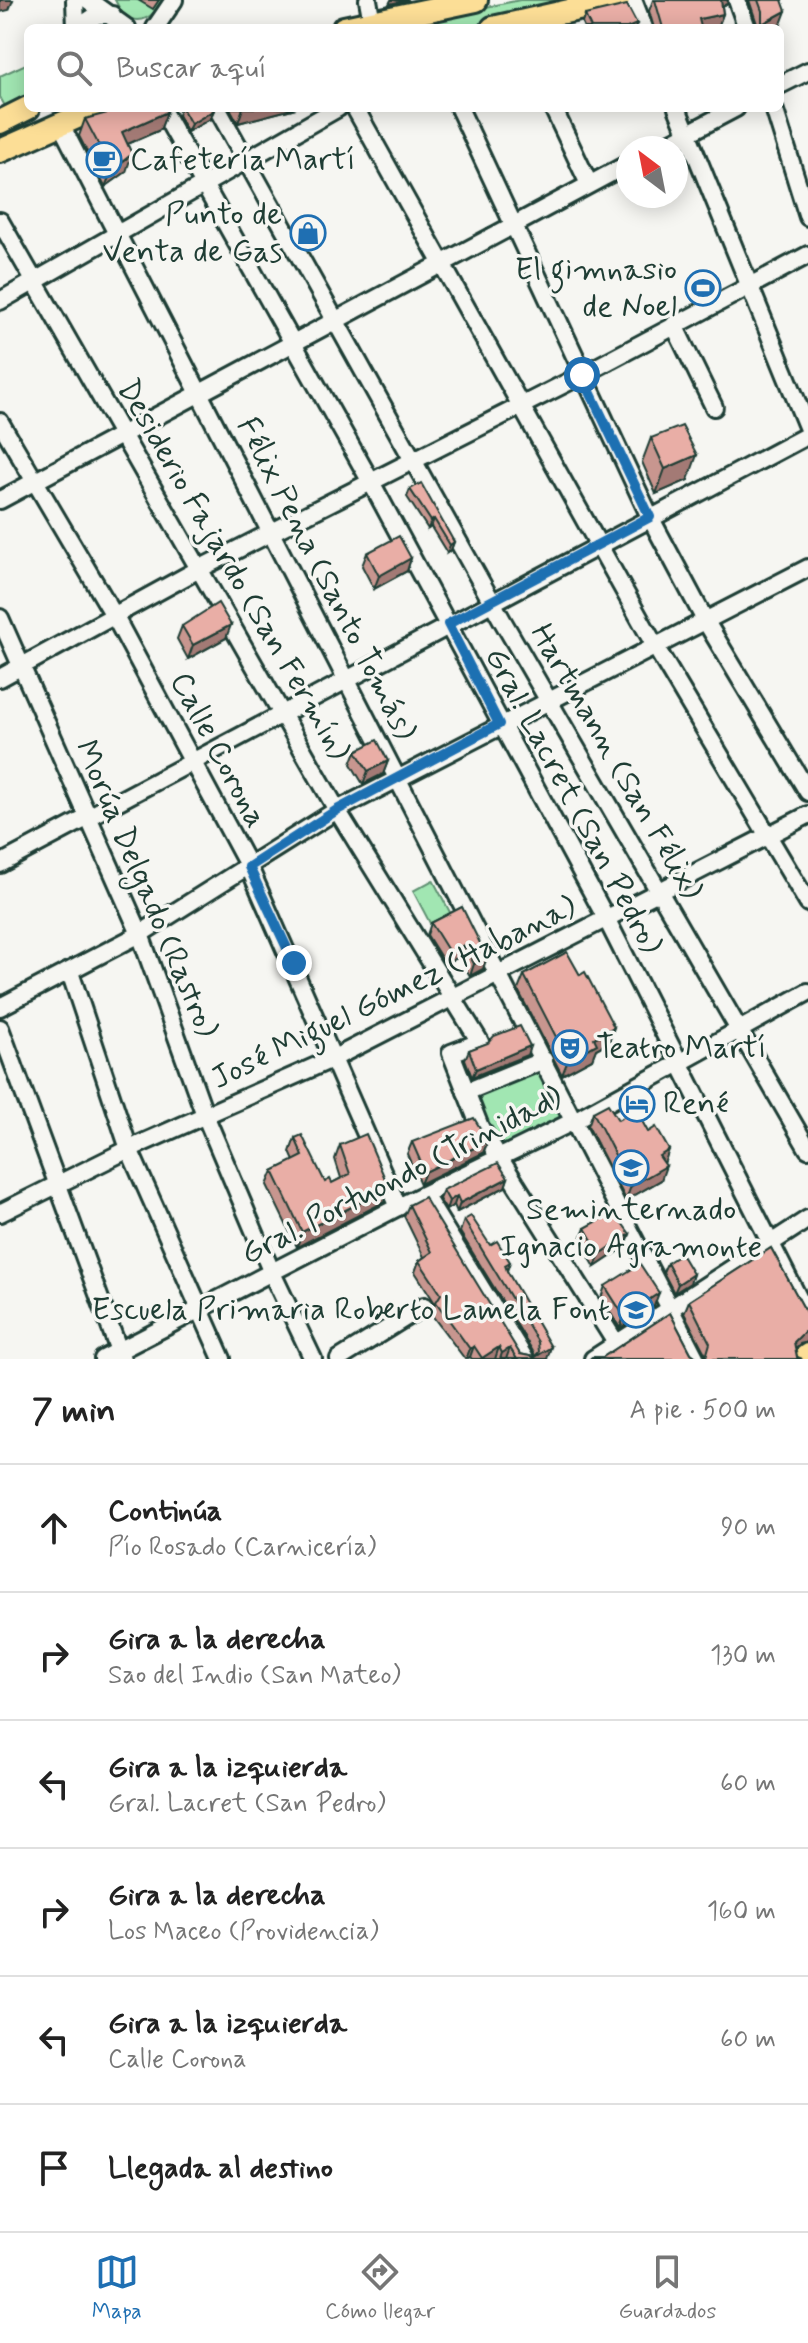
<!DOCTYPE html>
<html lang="es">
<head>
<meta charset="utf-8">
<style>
  :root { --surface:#fff; --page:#f6f6f6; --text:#222; --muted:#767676; --line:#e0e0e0; --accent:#1f6fb2 }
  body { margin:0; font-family:Mynerve,sans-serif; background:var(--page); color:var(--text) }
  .compass { position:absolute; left:616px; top:136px; width:72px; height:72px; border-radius:50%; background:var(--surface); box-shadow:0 4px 20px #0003; rotate:328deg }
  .stop { position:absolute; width:24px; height:24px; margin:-18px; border:6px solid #1f6fb2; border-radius:50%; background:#fff }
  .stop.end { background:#1f6fb2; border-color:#fff; box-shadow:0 2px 8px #0008 }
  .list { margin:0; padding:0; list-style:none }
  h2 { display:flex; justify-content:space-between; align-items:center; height:104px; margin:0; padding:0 32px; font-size:34px }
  h2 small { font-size:26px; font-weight:400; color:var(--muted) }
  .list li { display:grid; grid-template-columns:52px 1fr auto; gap:24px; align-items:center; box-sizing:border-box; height:128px; padding:0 32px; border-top:2px solid var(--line) }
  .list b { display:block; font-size:30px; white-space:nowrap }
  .list p { margin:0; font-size:26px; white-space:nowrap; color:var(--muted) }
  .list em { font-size:26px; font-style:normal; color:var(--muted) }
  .icon { flex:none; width:44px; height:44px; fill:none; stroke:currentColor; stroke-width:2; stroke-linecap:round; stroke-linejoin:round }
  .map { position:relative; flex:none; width:808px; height:1359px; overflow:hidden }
  .search { position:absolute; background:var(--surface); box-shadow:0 4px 20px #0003; left:24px; right:24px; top:24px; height:88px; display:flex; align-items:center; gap:20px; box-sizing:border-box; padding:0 28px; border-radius:12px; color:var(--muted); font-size:30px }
  .sheet { height:872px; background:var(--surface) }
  nav { display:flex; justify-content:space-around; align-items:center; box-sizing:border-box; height:112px; border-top:2px solid var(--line); background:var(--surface); font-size:22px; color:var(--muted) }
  nav a { display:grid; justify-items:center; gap:4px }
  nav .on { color:var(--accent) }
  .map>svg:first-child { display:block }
  .green { fill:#a1e6b2; stroke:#609273; stroke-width:2 }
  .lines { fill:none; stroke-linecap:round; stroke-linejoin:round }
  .minor-casing { stroke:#1f3d34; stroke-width:22 }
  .major-casing { stroke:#1f3d34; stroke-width:28 }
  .minor { stroke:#f6f6f2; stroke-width:16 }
  .major { stroke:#fcde96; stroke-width:22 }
  .wall { fill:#c8968f; stroke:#1f3d34; stroke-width:2 }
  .shaded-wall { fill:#a37a74; stroke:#1f3d34; stroke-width:2 }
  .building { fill:#e9aea6; stroke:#1f3d34; stroke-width:2 }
  .route { stroke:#1f6fb2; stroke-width:10 }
  .labels { text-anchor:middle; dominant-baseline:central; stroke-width:7; stroke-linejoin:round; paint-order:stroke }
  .poi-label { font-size:32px; fill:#1f3d34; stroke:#f6f6f2; text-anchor:start }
  .street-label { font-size:32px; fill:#1f3d34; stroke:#f6f6f2 }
</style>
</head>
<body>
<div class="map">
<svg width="808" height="1359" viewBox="0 0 808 1359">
  <rect width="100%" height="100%" fill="#f6f6f2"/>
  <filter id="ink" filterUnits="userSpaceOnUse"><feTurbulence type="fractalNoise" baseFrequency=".0125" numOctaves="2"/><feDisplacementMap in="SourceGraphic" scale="16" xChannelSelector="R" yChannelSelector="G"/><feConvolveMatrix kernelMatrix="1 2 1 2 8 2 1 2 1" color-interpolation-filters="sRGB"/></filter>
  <g filter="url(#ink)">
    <!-- green -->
    <g class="green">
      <path d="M115,0H164C153,16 142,27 123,15Z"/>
      <path d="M520,0H594L463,28L436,26L443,16Z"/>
      <path d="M28,63V98L6,108L0,97V76Z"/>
      <path d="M433,880L452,916L432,927L413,891Z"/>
      <path d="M538,1068L564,1119L502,1151L472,1095Z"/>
    </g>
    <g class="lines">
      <defs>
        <g id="minor">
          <path d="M75,0L76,28"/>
          <path d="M88,0L127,28"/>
          <path d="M368,0L372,22"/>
          <path d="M633,0L644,28"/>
          <path d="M737,0L747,28"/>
          <path d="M77,28L97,15H112"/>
          <path d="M155,28L174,0"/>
          <path d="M780,85L808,71"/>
          <path d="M161,108L371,482L607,920L808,1317"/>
          <path d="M217,108L502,620L808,1149"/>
          <path d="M355,108L655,646L808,903"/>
          <path d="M459,108L650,517L705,620L808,792"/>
          <path d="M553,108L589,184"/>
          <path d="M677,108L808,429"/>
          <path d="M774,108L808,217"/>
          <path d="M60,123L696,1359"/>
          <path d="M660,148L736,108"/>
          <path d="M0,221L337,810L480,1042L451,1053L480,1127L616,1343"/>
          <path d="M0,301L338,108"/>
          <path d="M674,325L714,407"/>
          <path d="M0,422L115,617L249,867L398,1207"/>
          <path d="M0,500L628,164"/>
          <path d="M0,618L140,934L205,1115L272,1273L313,1359"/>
          <path d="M0,678L201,568L582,375L808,255"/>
          <path d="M0,864L808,435"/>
          <path d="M70,972L129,1149L222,1359"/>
          <path d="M0,1007L140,934L337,810L808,568"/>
          <path d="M0,1028L122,1359"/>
          <path d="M466,1092L544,1060"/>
          <path d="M424,1195L525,1359"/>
          <path d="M0,1213L129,1149L332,1059L808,815"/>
          <path d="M103,1359L398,1207L574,1121L808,992"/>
          <path d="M339,1359L424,1306"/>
          <path d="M593,1359L808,1219"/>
        </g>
        <g id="major">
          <path d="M344,28L476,0"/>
          <path d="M493,28L618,0"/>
          <path d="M0,122L28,108"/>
          <path d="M0,151L77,117L109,108"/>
          <path d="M803,1359L808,1355"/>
        </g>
      </defs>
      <!-- minor casing -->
      <use href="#minor" class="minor-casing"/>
      <!-- major casing -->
      <use href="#major" class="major-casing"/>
      <!-- minor -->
      <use href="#minor" class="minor"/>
      <!-- major -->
      <use href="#major" class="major"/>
    </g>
    <!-- wall -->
    <g class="wall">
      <path d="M138,0H159L153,9Z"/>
      <path d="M653,0H728L727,4L722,6L723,14L718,27L713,28H654L649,11Z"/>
      <path d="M749,0H782L781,24L774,28H757V24Z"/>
      <path d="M585,15L637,24L635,28H584L582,23Z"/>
      <path d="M180,108H213L214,110L210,119L187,132L178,115Z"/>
      <path d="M230,108H296L238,123Z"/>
      <path d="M167,112L160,130L128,144L126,172L105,187L79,136L85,119Z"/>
      <path d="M651,438L688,480L656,494L642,462Z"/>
      <path d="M410,489L454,542L451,550L447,553L431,527L428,529L407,497Z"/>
      <path d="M367,553L411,558L407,571L374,589L362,566Z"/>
      <path d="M182,626L226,638L188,659L177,639Z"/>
      <path d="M356,751L388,761L383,774L363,784L351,764Z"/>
      <path d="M462,907L483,969L470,976L459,957L445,964L427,935L431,923Z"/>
      <path d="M524,975H580L614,1027L609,1042L596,1049L592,1059L562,1075L518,990Z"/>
      <path d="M488,1043L530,1046L527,1055L472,1077L465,1059L469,1050Z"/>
      <path d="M593,1112L618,1120L664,1163L661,1180L626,1200L588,1126Z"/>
      <path d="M295,1138L325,1182L332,1183L341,1178L335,1159L340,1145L389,1188L384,1202L297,1247L267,1185L273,1171L294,1161L290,1152Z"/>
      <path d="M488,1141L483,1153L420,1184L407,1154L412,1142Z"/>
      <path d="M508,1178L505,1187L457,1212L454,1205L446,1210L439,1199L443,1190Z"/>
      <path d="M409,1205L520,1354L534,1357V1353L460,1232L464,1220L490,1245L510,1262L507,1271L547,1359H472L470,1357L465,1359L431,1314L435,1303L415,1272L419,1261L424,1257L404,1216Z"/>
      <path d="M585,1228L630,1234L625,1247L595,1267L580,1241Z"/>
      <path d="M771,1248L808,1316V1342L800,1344L795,1348L797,1357L802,1359H590L592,1357H603L670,1313L691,1353L699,1359L705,1357L706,1355L684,1313L689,1301Z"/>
      <path d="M667,1263L693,1274L690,1283L674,1293L663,1272Z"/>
      <path d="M605,1286L654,1306L620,1328L601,1298Z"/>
    </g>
    <!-- shaded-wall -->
    <g class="shaded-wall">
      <path d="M0,0H13L9,10L0,12Z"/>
      <path d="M391,0H409L389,4Z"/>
      <path d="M718,0H728L727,4L716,8Z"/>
      <path d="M786,11L781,24L774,28H760L762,24Z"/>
      <path d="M723,14L718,27L696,28L699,19Z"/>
      <path d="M243,108H296L238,123Z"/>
      <path d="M214,110L210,119L187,132L191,124Z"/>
      <path d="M167,112L160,130L116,149L122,132Z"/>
      <path d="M132,154L126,172L105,187L112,170Z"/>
      <path d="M697,455L688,480L656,494L665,469Z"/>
      <path d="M434,519L431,527L428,529L431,521Z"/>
      <path d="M454,542L451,550L447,553L450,545Z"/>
      <path d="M411,558L407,571L374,589L379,576Z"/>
      <path d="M231,625L226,638L188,659L193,645Z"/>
      <path d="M388,761L383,774L363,784L368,771Z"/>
      <path d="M464,945L459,957L445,964L449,952Z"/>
      <path d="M487,957L483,969L470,976L474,964Z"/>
      <path d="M614,1027L609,1042L596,1049L592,1059L562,1075L568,1060L594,1038Z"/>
      <path d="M530,1046L527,1055L472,1077L476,1069Z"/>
      <path d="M488,1141L483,1153L420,1184L425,1172Z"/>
      <path d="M669,1150L664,1164L659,1156Z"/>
      <path d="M666,1166L661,1180L626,1200L631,1186Z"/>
      <path d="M508,1178L505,1187L457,1212L460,1203Z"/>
      <path d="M389,1188L384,1202L297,1247L302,1232Z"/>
      <path d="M457,1196L454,1205L446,1210L449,1201Z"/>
      <path d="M630,1234L625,1247L595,1267L600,1254Z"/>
      <path d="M693,1274L690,1283L674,1293L678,1284Z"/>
      <path d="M659,1293L654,1306L620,1328L624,1316Z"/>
      <path d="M804,1332H808V1342L800,1344L790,1353L794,1342Z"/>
      <path d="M474,1346L470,1357L466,1359L470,1349Z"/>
      <path d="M499,1347L495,1359H482V1358Z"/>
      <path d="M551,1347L547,1359H532Z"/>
      <path d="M510,1348L506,1359H500L502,1353Z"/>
    </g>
    <!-- building -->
    <g class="building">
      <path d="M655,0H721L723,14L699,19L701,27L699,28H663Z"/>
      <path d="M758,0H782L786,11L762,24V11Z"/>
      <path d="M627,5L637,24L627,28H591L585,15Z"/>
      <path d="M565,24L566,28H551L550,26Z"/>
      <path d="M126,108H164L167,112L122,132L132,154L112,170L85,119Z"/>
      <path d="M182,108H213L214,110L191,124Z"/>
      <path d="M682,426L697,455L665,469L651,438Z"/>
      <path d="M421,483L454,542L450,545L434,519L431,521L410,489Z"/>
      <path d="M399,536L411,558L379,576L367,553Z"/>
      <path d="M218,603L231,625L193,645L182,626Z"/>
      <path d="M377,740L388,761L368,771L356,751Z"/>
      <path d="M462,907L487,957L474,964L464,945L449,952L431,923Z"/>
      <path d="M567,952L580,975L585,972L614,1027L594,1038L597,1044L568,1060L524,975Z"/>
      <path d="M520,1026L530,1046L476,1069L469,1050L488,1043L494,1036Z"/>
      <path d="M608,1104L618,1120L636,1110L648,1132L656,1127L669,1150L659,1156L666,1166L631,1186L593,1112Z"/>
      <path d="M474,1118L488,1141L425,1172L412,1142Z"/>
      <path d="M366,1134L389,1188L302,1232L273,1171L303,1156L295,1138L302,1135L325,1182L330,1179L332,1183L350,1174L340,1145Z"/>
      <path d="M498,1163L508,1178L460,1203L457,1196L449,1201L443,1190Z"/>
      <path d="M424,1197L520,1354L534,1357L539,1352L538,1342L464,1220L471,1216L490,1245L497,1241L510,1262L505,1265L507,1271L551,1347L532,1359H517L510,1348L502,1353L499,1347L482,1358L474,1346L470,1349L436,1302L441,1294L419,1261L432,1252L409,1205Z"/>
      <path d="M614,1212L630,1234L600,1254L585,1228Z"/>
      <path d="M771,1248L808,1316V1332H804L794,1342L797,1357L802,1359H590L592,1357H603L670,1313L691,1353L699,1359L706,1357L710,1343L689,1301Z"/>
      <path d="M681,1254L693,1274L678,1284L667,1263Z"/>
      <path d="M640,1264L659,1293L624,1316L605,1286Z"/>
    </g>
  </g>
  <g class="lines" filter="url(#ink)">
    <!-- route -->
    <path class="route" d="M294,963L249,867L337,810L499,724L448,624L650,517L582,375"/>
  </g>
  <!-- icons -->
  <defs>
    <symbol id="cafe-ring" viewBox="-11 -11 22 22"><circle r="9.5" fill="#f6f6f2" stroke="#1f6fb2" stroke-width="1.5"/><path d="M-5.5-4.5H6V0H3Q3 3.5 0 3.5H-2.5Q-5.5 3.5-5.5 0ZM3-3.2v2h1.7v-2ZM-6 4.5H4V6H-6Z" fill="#1f6fb2"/></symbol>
    <symbol id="shop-ring" viewBox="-11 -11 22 22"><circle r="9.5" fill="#f6f6f2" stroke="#1f6fb2" stroke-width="1.5"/><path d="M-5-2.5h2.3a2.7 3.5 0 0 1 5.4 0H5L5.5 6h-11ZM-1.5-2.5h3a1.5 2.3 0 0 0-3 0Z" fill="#1f6fb2"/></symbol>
    <symbol id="stadium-ring" viewBox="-11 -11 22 22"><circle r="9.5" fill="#f6f6f2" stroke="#1f6fb2" stroke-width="1.5"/><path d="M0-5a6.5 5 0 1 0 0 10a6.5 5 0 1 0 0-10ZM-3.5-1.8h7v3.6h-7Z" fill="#1f6fb2"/></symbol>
    <symbol id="theatre-ring" viewBox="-11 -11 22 22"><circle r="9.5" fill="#f6f6f2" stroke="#1f6fb2" stroke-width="1.5"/><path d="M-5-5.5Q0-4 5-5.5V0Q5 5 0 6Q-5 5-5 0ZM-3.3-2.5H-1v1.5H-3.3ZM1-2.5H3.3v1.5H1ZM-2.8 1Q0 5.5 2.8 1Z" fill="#1f6fb2"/></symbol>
    <symbol id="hotel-ring" viewBox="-11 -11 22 22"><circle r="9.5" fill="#f6f6f2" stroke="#1f6fb2" stroke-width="1.5"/><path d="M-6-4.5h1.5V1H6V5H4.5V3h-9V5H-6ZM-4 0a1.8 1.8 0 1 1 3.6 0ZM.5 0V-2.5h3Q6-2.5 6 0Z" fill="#1f6fb2"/></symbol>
    <symbol id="school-ring" viewBox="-11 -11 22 22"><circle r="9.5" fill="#f6f6f2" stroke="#1f6fb2" stroke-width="1.5"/><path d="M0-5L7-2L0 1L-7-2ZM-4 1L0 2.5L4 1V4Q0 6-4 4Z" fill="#1f6fb2"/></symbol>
  </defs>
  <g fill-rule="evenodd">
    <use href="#cafe-ring" x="84" y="140" width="40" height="40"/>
    <use href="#shop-ring" x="288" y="213" width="40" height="40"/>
    <use href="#stadium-ring" x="683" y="268" width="40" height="40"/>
    <use href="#theatre-ring" x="550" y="1028" width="40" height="40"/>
    <use href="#hotel-ring" x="617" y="1084" width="40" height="40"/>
    <use href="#school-ring" x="611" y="1148" width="40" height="40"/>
    <use href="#school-ring" x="616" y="1290" width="40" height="40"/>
  </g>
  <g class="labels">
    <!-- poi labels -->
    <g class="poi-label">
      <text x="130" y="160">Cafetería Martí</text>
      <text x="282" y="215" text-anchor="end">Punto de<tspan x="282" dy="37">Venta de Gas</tspan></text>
      <text x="677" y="270" text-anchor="end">El gimnasio<tspan x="677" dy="37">de Noel</tspan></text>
      <text x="596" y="1048">Teatro Martí</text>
      <text x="663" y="1104">René</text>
      <text x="631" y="1210" text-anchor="middle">Seminternado<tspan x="631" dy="37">Ignacio Agramonte</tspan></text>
      <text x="610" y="1310" text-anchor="end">Escuela Primaria Roberto Lamela Font</text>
    </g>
    <!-- street labels -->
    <g class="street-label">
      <text transform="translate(233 570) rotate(60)">Desiderio Fajardo (San Fermín)</text>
      <text transform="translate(326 579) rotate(63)">Félix Pena (Santo Tomás)</text>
      <text transform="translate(218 750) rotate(62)">Calle Corona</text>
      <text transform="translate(616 762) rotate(60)">Hartmann (San Félix)</text>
      <text transform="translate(573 801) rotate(62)">Gral. Lacret (San Pedro)</text>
      <text transform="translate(146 889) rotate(67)">Morúa Delgado (Rastro)</text>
      <text transform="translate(394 993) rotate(-26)">José Miguel Gómez (Habana)</text>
      <text transform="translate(402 1176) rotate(-27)">Gral. Portuondo (Trinidad)</text>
    </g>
  </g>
</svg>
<svg class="compass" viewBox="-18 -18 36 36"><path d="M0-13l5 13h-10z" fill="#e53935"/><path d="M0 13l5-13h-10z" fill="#767676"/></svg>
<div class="stop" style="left:582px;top:375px"></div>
<div class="stop end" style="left:294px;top:963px"></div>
<div class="search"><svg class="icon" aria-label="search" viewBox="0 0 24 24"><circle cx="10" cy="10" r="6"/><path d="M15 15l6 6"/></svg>Buscar aquí</div>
</div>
<section class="sheet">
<h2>7 min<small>A pie · 500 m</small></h2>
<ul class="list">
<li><svg class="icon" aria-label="ahead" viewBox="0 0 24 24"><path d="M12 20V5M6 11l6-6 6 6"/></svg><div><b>Continúa</b><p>Pío Rosado (Carnicería)</p></div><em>90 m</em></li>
<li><svg class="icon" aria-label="right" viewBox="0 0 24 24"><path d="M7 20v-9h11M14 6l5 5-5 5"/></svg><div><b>Gira a la derecha</b><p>Sao del Indio (San Mateo)</p></div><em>130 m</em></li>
<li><svg class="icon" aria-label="left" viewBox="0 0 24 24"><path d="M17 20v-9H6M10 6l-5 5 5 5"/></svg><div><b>Gira a la izquierda</b><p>Gral. Lacret (San Pedro)</p></div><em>60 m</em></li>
<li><svg class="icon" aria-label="right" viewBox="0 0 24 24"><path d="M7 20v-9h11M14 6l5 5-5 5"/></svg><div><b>Gira a la derecha</b><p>Los Maceo (Providencia)</p></div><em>160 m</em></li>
<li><svg class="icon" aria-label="left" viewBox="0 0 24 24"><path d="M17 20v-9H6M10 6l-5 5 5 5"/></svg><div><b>Gira a la izquierda</b><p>Calle Corona</p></div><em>60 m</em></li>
<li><svg class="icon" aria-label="arrive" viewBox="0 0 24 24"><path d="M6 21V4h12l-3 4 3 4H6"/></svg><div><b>Llegada al destino</b></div></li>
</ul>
</section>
<nav>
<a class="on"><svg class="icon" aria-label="map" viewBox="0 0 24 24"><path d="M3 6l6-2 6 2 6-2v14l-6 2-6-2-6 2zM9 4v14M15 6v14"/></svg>Mapa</a>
<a><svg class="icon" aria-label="directions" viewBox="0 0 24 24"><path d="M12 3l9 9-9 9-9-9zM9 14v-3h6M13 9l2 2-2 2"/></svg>Cómo llegar</a>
<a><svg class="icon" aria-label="saved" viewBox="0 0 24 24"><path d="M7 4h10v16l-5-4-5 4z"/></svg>Guardados</a>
</nav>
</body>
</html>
